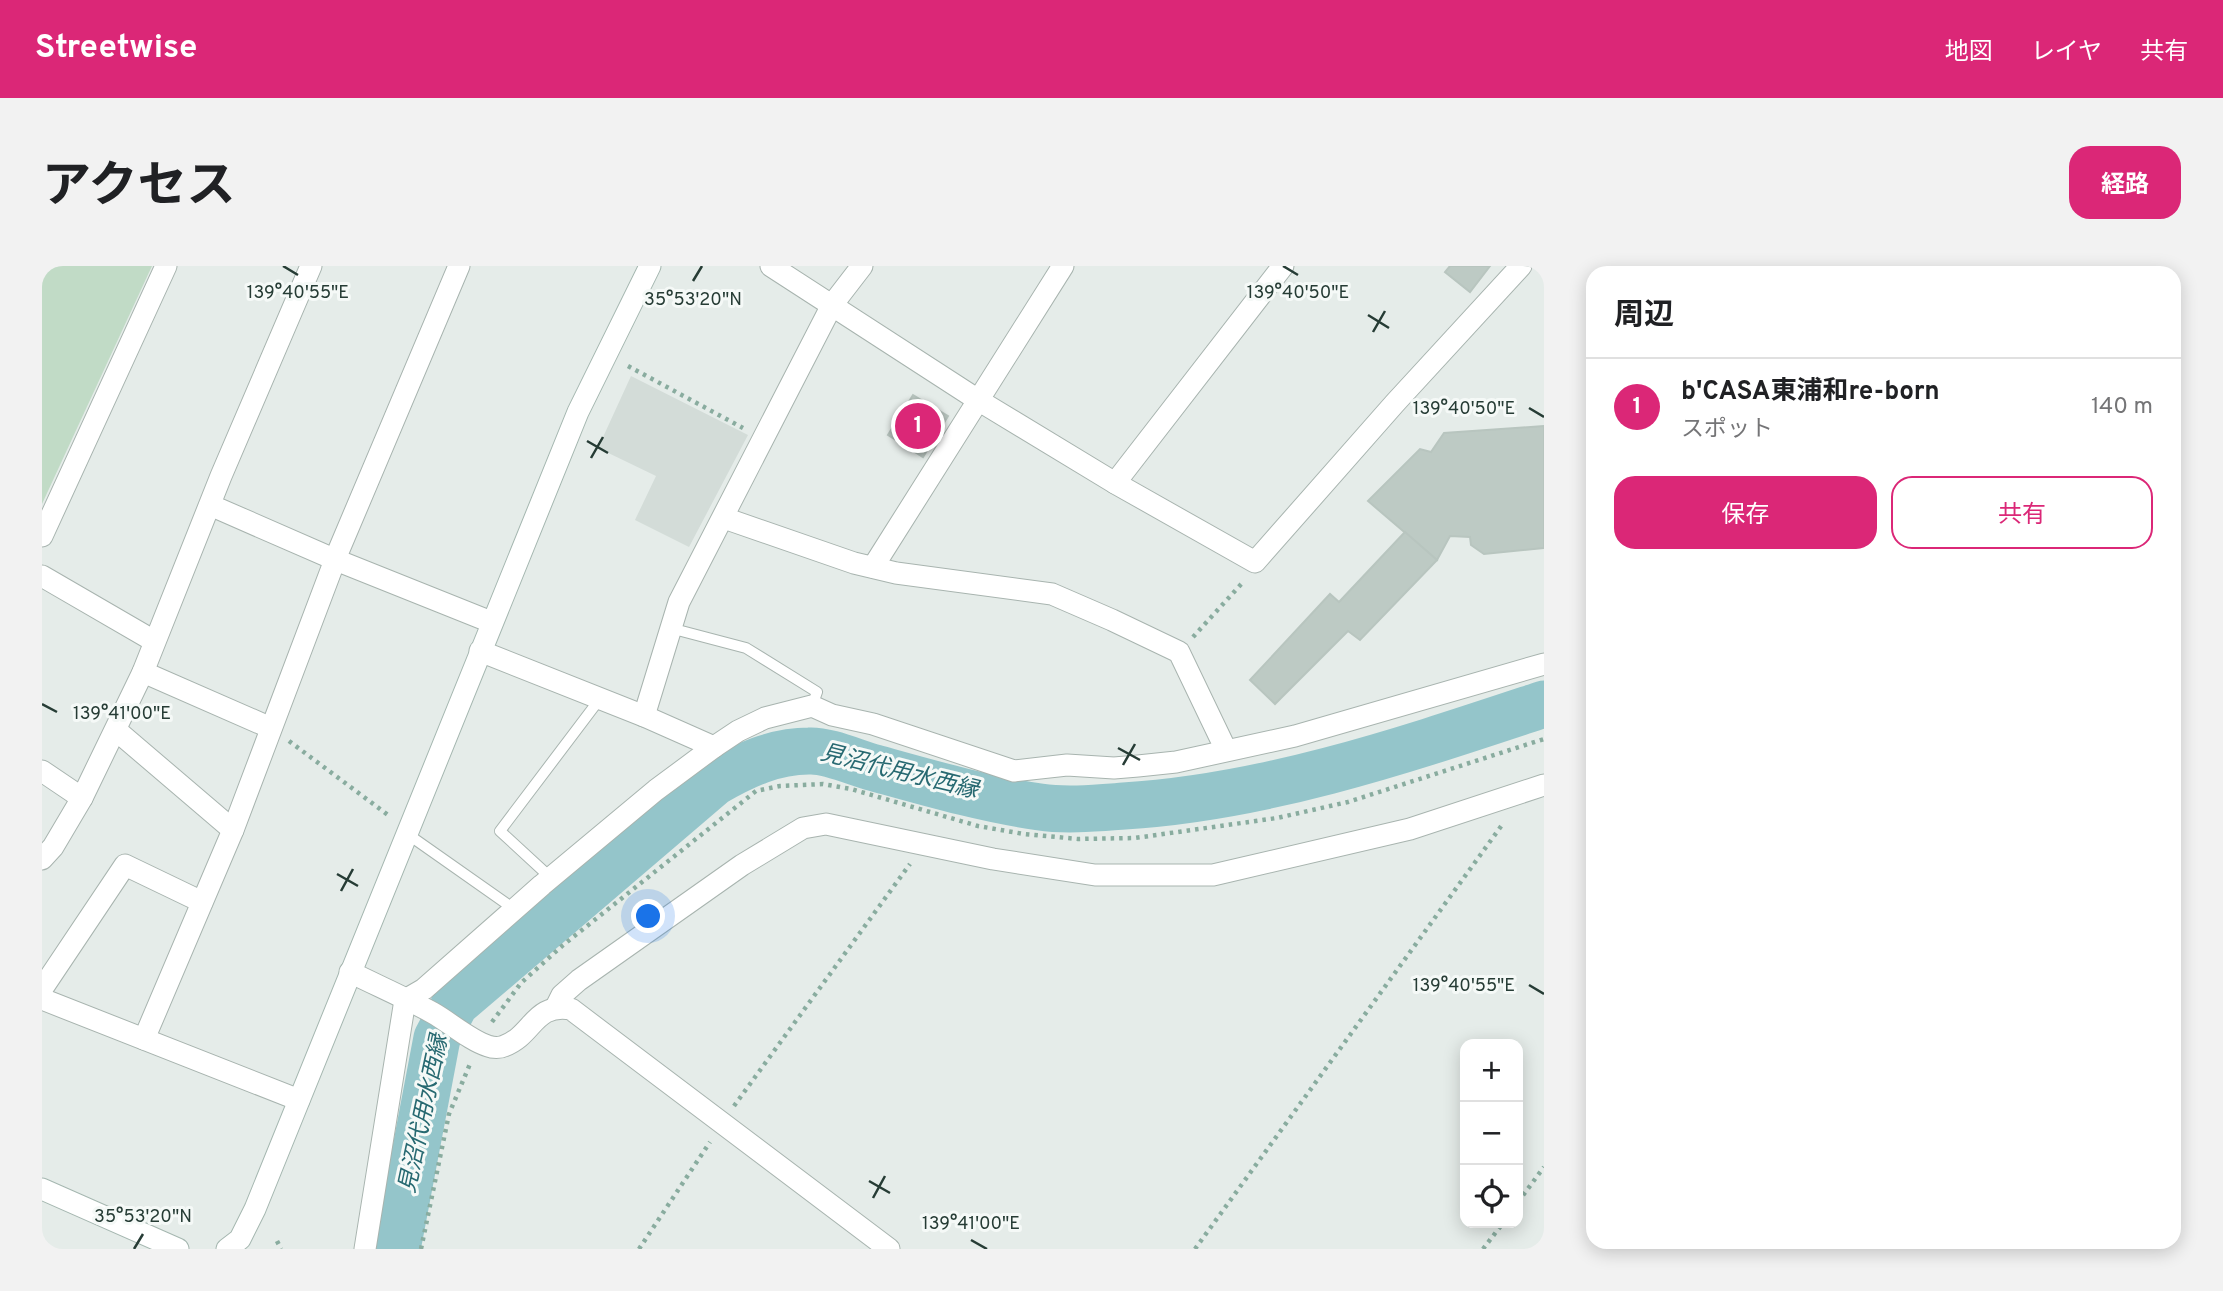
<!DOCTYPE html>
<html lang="ja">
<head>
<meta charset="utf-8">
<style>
  :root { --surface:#fff; --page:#f2f2f2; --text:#202124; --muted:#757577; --line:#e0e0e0; --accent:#db2777 }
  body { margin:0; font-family:Overpass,"Noto Sans JP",sans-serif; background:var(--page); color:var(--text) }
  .controls { position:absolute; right:21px; bottom:21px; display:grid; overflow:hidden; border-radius:14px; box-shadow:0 4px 18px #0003 }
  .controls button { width:63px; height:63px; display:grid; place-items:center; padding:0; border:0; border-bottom:2px solid var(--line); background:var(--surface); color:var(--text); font:35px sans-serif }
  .you { position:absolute; left:607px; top:651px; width:24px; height:24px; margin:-18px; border:5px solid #fff; border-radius:50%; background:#1a73e8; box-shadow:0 0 0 10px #1a73e833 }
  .badge { display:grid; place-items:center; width:46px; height:46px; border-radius:50%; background:var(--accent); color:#fff; font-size:23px; font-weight:700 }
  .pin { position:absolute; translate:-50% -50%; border:4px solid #fff; box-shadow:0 2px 7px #0006 }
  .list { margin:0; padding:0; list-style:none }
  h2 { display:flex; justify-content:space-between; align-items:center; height:91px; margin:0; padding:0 28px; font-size:30px }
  h2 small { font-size:23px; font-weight:400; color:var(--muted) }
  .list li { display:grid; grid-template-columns:46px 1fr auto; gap:21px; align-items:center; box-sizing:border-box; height:98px; padding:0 28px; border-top:2px solid var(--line) }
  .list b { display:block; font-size:26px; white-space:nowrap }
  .list p { margin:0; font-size:23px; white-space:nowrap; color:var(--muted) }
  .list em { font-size:23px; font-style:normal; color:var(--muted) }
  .actions { display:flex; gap:14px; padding:21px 28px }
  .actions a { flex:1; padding:16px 0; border:2px solid var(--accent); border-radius:21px; text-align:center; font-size:24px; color:var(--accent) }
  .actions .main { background:var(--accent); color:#fff }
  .icon { flex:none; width:38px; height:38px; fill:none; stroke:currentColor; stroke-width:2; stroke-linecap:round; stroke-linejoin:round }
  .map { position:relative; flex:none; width:1502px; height:983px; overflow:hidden; border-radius:21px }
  header { display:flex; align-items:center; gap:42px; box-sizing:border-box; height:98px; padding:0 35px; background:var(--accent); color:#fff }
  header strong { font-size:33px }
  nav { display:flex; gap:38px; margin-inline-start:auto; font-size:24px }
  .intro { display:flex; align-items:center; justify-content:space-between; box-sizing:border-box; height:168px; padding:0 42px }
  h1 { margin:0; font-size:49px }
  .button { padding:18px 32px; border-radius:21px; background:var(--accent); color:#fff; font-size:24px; font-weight:700 }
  main { display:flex; gap:42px; padding:0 42px }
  aside { flex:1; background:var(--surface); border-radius:21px; box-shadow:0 4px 18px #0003 }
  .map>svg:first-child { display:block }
  .built { fill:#d3dcd8 }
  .green { fill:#c1dbc6 }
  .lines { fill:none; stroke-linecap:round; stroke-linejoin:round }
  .river { stroke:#94c5ca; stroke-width:47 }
  .building { fill:#bdcac4; stroke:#b8c5bf; stroke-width:2 }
  .lane-casing { stroke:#a8b4af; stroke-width:12 }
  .street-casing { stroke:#a8b4af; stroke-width:23 }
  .secondary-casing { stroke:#a5b7b0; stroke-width:23 }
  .path { stroke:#89ac9f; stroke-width:4.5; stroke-dasharray:3.5 5; stroke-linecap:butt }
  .lane { stroke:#fff; stroke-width:10 }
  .street { stroke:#fff; stroke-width:21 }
  .secondary { stroke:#fff; stroke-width:21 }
  .ticks { fill:none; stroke:#263c35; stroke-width:2.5 }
  .labels { text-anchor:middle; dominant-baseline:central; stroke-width:6; stroke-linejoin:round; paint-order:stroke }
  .water-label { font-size:23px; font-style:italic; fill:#276971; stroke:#f5f9f7 }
  .ticks-label { font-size:18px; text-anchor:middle; fill:#263c35; stroke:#f5f9f7; stroke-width:6; stroke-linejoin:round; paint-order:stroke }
</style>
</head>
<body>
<header>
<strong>Streetwise</strong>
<nav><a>地図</a><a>レイヤ</a><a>共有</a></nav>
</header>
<div class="intro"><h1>アクセス</h1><a class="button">経路</a></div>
<main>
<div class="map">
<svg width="1502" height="983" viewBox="0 0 1502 983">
  <rect width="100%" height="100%" fill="#e5ece9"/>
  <!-- built -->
  <path class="built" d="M589,110L706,169L647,281L593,254L614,210L556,182Z"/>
  <!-- green -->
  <path class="green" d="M0,0H110L0,238Z"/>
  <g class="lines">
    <!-- river -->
    <path class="river" d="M355,983L395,772L413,738L673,516C703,499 732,485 767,485C786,484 814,497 833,502C887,517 942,533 998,541C1024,545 1055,542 1082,540C1226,531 1366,483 1502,438"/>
  </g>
  <!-- building -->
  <g class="building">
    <path d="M1408,0H1448L1428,26L1403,6Z"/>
    <path d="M871,129L906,150L881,191L846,169Z"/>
    <path d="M1502,160V282L1442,288L1429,279L1428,271L1408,270L1395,294L1326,235L1378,183L1389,186L1402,167Z"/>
    <path d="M1363,266L1395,294L1318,374L1306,365L1233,438L1208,414L1288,328L1297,336Z"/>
  </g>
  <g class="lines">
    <defs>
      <g id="lane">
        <path d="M628,362L704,382L775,426L770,440"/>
        <path d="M364,567L472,643"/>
        <path d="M509,612L458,565L557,434"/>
      </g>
      <g id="street">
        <path d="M729,0L936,134L1073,217L1213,296L1353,137L1479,0"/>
        <path d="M1073,217L1241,0"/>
        <path d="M168,239L294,294L449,356"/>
        <path d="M682,252L812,297L854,307L1010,328L1070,354L1137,386L1184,484"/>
        <path d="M0,270L124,0"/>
        <path d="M831,301L1021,0"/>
        <path d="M0,310L112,375"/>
        <path d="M438,385L602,450L672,481"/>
        <path d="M101,406L229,462"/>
        <path d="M602,450L637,336L790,39L820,0"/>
        <path d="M75,465L191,564"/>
        <path d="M0,505L40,532L11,581L0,593"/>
        <path d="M40,532L101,406L179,210L269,0"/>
        <path d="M308,706C336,720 364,732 391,747C407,756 429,775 446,780C451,782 458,782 462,780C492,769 491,737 529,743L847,983"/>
        <path d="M0,723L83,599L160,636"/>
        <path d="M0,733L257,834"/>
        <path d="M514,741L520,729L537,714L700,599L761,562L784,558L951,593L1053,609H1171L1368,563L1502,519"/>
        <path d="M102,773L191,564L296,286L417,0"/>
        <path d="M323,983L363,734L382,723L500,619L614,524L672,481L696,465L723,452L770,440L790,449L831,458L972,505L1025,499L1072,502L1096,500L1134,496L1253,470L1502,398"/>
      </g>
      <g id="secondary">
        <path d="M0,923L136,983"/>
        <path d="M185,983L198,973L213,943L536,146L608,0"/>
      </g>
    </defs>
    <!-- lane casing -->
    <use href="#lane" class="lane-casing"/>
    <!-- street casing -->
    <use href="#street" class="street-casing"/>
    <!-- secondary casing -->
    <use href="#secondary" class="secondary-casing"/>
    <!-- path -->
    <g class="path">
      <path d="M586,100L701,162"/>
      <path d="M1151,371L1202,315"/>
      <path d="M247,475L346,549"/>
      <path d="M450,756L479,717L520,680L714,525L738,520L781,518L809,523L936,560L982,568L1036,573L1093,572L1235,552L1306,536L1502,473"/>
      <path d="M692,840L868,598"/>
      <path d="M1476,936L1502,901"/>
      <path d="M235,975L239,983"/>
      <path d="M379,983L407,848L428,798"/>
      <path d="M597,983L668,876"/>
      <path d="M1153,983L1460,559"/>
      <path d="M1441,983L1461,957"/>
    </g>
    <!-- lane -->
    <use href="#lane" class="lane"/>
    <!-- street -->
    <use href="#street" class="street"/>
    <!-- secondary -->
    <use href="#secondary" class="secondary"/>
  </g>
  <!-- ticks -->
  <path class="ticks" d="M241,0L256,9M1241,0L1256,9M651,15L660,0M1326,49L1347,62M1331,66L1343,45M1487,142L1502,151M545,175L566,187M549,192L561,171M0,438L15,446M1076,482L1098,494M1081,499L1093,478M295,608L316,620M299,625L311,603M1487,719L1502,728M827,915L848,927M831,932L843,910M929,974L945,983M92,983L101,968"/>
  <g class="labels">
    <!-- water labels -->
    <g class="water-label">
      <text transform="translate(857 507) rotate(14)">見沼代用水西縁</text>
      <text transform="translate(383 848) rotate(-78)">見沼代用水西縁</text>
    </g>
  </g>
  <g class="ticks-label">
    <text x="1256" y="32">139°40'50"E</text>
    <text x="256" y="32">139°40'55"E</text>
    <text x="651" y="39">35°53'20"N</text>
    <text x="1422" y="148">139°40'50"E</text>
    <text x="80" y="453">139°41'00"E</text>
    <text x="1422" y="725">139°40'55"E</text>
    <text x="101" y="956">35°53'20"N</text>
    <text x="929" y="963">139°41'00"E</text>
  </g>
</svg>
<div class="controls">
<button>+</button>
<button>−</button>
<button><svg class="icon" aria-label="locate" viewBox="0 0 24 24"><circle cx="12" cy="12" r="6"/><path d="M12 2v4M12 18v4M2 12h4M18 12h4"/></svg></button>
</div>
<div class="you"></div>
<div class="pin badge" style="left:876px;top:160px">1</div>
</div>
<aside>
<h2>周辺<small></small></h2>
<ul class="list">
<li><span class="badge">1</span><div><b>b'CASA東浦和re-born</b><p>スポット</p></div><em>140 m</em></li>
</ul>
<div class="actions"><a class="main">保存</a><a>共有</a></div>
</aside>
</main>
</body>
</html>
